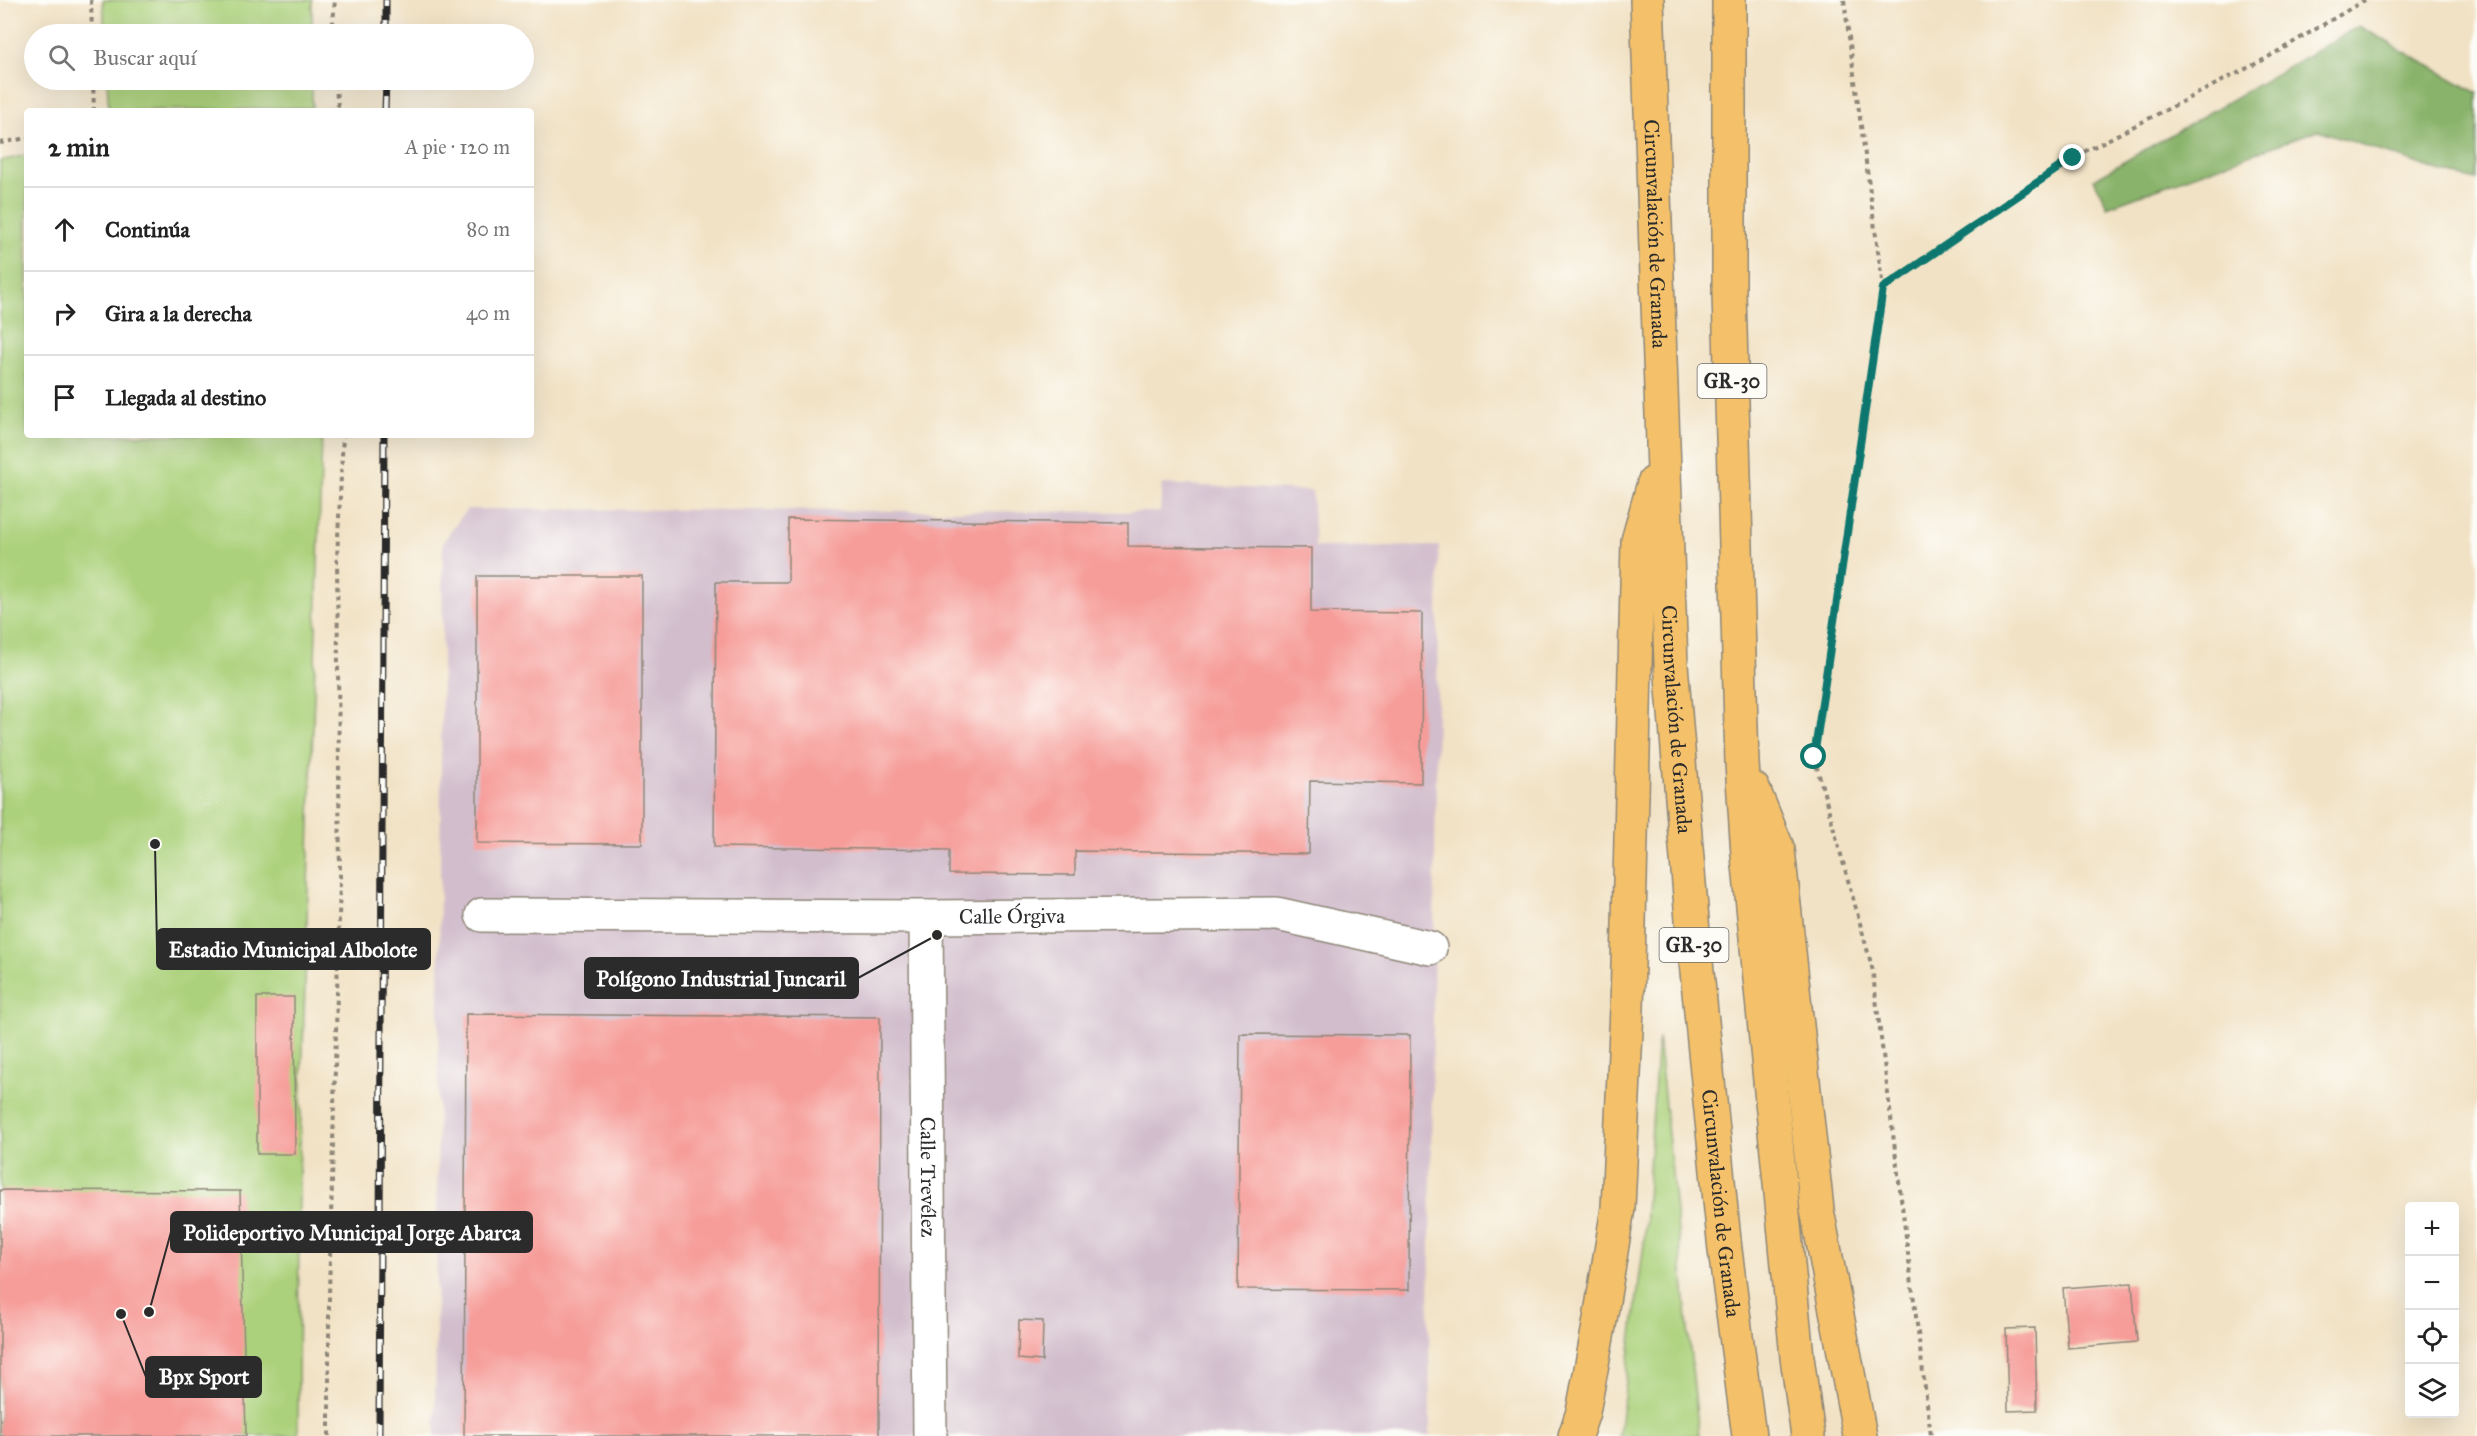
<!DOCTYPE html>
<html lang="es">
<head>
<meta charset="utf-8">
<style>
  :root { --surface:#fff; --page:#f6f6f6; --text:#222; --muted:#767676; --line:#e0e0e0 }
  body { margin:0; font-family:"IM FELL Great Primer",serif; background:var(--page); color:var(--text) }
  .controls { position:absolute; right:18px; bottom:18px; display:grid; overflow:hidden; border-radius:6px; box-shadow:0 6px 24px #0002 }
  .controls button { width:54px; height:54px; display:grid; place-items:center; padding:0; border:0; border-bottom:2px solid var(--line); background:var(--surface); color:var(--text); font:30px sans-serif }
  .stop { position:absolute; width:18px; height:18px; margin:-14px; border:4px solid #0f766e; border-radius:50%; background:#fff }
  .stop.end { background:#0f766e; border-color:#fff; box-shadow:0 2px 6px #0008 }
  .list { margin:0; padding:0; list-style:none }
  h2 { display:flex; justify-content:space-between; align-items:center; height:78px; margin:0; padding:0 24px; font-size:26px }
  h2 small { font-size:20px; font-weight:400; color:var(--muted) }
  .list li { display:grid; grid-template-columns:39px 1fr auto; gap:18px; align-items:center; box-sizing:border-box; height:84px; padding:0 24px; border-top:2px solid var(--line) }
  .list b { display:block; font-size:22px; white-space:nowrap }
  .list em { font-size:20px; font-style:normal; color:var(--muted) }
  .icon { flex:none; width:33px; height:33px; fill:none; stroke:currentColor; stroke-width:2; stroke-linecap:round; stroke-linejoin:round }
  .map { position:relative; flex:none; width:2477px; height:1436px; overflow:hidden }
  .search { position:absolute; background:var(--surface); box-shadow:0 6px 24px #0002; left:24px; top:24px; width:510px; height:66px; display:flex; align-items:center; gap:15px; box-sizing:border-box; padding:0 21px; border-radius:33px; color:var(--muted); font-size:22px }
  .panel { position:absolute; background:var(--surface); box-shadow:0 6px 24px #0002; left:24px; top:108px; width:510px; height:330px; border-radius:6px }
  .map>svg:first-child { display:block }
  .industrial { fill:#d1bdcc }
  .green { fill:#acd17b; stroke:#6c7e53; stroke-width:1.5 }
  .forest { fill:#89b36b; stroke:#5a6f4b; stroke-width:1.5 }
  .building { fill:#f69c99 }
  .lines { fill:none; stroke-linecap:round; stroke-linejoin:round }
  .minor-casing { stroke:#8e8678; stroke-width:36 }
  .motorway-casing { stroke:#8e8678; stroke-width:36 }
  .path { stroke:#8e8678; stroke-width:4; stroke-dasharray:4.5 4.5; stroke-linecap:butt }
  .minor { stroke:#fff; stroke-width:33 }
  .motorway { stroke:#f4c16a; stroke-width:33 }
  .rail-casing { stroke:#2b2b2b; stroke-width:7 }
  .rail { stroke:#fdfcf7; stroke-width:4.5; stroke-dasharray:14; stroke-linecap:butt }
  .route { stroke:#0f766e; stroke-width:8 }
  .labels { text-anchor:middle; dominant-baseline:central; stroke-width:4.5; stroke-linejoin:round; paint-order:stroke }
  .shield { fill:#fdfcf7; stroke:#6a6a68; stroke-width:1.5 }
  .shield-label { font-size:20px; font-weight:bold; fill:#2b2b2b }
  .street-label { font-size:21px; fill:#2b2b2b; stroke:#fdfcf7 }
  .leader { fill:none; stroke:#2b2b2b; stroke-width:2 }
  .callout-dot { fill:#2b2b2b; stroke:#fdfcf7; stroke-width:2 }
  .callout { fill:#2b2b2b; stroke:#2b2b2b; stroke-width:2 }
  .callout-label { font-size:22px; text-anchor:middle; font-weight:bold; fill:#fff }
</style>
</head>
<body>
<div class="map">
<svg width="2477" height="1436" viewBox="0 0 2477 1436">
  <rect width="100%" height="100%" fill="#fdfcf7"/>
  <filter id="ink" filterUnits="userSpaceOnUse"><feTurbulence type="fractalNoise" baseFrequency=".0167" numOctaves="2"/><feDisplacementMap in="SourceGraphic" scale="12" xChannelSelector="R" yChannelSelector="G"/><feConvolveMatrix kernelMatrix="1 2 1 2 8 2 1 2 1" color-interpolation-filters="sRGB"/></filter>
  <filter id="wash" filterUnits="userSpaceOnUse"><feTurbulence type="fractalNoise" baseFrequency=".008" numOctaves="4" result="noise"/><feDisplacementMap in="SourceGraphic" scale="24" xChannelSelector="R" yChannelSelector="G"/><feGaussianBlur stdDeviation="1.35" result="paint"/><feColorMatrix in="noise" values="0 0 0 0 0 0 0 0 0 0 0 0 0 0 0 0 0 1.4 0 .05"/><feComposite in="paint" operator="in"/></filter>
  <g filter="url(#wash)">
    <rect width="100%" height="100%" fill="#f1e2c5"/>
    <!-- industrial -->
    <path class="industrial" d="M1162,484L1312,491L1315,547L1439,546L1429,1323L1430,1436H435L443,542L467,509L1160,512Z"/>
    <!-- green -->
    <g class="green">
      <path d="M103,0H312V34H105Z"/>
      <path d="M107,80H312V108L109,111Z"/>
      <path d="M27,155V435H322L299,1176L298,1436H0V161Z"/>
      <path d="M1658,1037L1699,1436H1619L1644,1243Z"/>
    </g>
    <!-- forest -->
    <path class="forest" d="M2359,26L2477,93V180L2442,172L2318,130L2107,207L2094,179Z"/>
    <g id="blocks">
      <!-- building -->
      <g class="building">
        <path d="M788,519L1128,523V546L1311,548V612L1422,613L1421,783L1310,781L1309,854L1075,851V875L949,874V850L714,847L716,582H788Z"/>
        <path d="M477,576H642V844L477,843Z"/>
        <path d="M257,997H294L295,1154H257Z"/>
        <path d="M466,1014L880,1017L879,1436H464Z"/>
        <path d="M1240,1034L1410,1035L1409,1290L1238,1289Z"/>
        <path d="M0,1190L240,1191L246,1436H0Z"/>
        <path d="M2132,1283L2137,1342L2068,1348L2063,1288Z"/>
        <path d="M1019,1320L1043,1321L1042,1361L1018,1359Z"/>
        <path d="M2035,1328L2037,1410L2008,1411L2006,1329Z"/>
      </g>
    </g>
  </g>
  <g filter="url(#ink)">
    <use href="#blocks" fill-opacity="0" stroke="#8e8678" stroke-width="1.5"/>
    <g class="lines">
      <defs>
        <g id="minor">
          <path id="s1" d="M482,915L926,917L1277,914L1430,948"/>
          <path id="s2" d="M926,917L930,1436"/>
        </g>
        <g id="motorway">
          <path id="s3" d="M1647,0L1671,664L1693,932L1725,1250L1749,1436"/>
          <path d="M1729,0V293L1742,763L1748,855L1797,1357L1808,1436"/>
          <path d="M1753,789L1778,850L1817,1210L1860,1436"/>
          <path d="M1575,1436L1583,1412L1599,1326L1618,1208L1627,1008L1638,541L1654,483"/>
        </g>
      </defs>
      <!-- minor casing -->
      <use href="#minor" class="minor-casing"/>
      <!-- motorway casing -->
      <use href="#motorway" class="motorway-casing"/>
      <!-- path -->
      <g class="path">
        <path d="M91,0L92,34"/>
        <path d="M1844,0L1883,288L1814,757L1872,967L1931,1436"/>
        <path d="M332,34L335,0"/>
        <path d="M93,80L94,111"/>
        <path d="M330,111L338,106L335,80"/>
        <path d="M0,143L27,138"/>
        <path d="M1883,288L2072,158L2265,59L2365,0"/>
        <path d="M329,1436V1294L340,880L337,558L343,435"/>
      </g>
      <!-- minor -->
      <use href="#minor" class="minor"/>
      <!-- motorway -->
      <use href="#motorway" class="motorway"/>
      <defs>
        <g id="rail">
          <path d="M386,34V0"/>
          <path d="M385,111L386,80"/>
          <path d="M379,1436L384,435"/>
        </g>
      </defs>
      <!-- rail casing -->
      <use href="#rail" class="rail-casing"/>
      <!-- rail -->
      <use href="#rail" class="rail"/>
    </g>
  </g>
  <g class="lines" filter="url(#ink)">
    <!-- route -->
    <path class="route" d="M1814,757L1883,288L2073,158"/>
  </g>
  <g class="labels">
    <!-- shield labels -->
    <g class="shield">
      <rect x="1697.5" y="364" width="69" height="34" rx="4.5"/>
      <rect x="1659.5" y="928" width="69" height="34" rx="4.5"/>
    </g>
    <g class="shield-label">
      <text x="1732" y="381">GR-30</text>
      <text x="1694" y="945">GR-30</text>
    </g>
    <!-- street labels -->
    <g class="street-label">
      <text stroke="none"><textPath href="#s3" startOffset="234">Circunvalación de Granada</textPath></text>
      <text stroke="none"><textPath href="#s3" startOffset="720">Circunvalación de Granada</textPath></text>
      <text stroke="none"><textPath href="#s1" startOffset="530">Calle Órgiva</textPath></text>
      <text stroke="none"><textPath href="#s2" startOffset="260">Calle Trevélez</textPath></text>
      <text stroke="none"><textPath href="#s3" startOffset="1206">Circunvalación de Granada</textPath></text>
    </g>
  </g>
  <!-- callouts -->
  <path class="leader" d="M155 844L157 949M937 935L858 978M149 1312L171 1232M121 1314L146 1377"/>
  <g class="callout-dot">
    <circle cx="155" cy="844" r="6"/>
    <circle cx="937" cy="935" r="6"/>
    <circle cx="149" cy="1312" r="6"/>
    <circle cx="121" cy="1314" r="6"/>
  </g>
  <g class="callout">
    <rect x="157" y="929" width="273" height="40" rx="6"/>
    <rect x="585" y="958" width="273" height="40" rx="6"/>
    <rect x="171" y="1212" width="361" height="40" rx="6"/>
    <rect x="146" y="1357" width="115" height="40" rx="6"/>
  </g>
  <g class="callout-label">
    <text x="293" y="957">Estadio Municipal Albolote</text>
    <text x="721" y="986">Polígono Industrial Juncaril</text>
    <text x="352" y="1240">Polideportivo Municipal Jorge Abarca</text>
    <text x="204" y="1384">Bpx Sport</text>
  </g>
</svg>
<div class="controls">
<button>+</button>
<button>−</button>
<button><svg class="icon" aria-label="locate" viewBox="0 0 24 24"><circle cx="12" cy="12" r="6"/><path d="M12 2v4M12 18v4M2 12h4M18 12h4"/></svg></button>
<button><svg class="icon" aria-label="layers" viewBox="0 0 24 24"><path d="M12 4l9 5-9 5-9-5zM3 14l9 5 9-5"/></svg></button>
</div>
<div class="stop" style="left:1814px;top:757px"></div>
<div class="stop end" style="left:2073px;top:158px"></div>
<div class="search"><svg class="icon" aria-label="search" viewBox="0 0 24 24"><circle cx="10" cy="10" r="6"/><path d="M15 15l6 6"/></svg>Buscar aquí</div>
<section class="panel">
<h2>2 min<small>A pie · 120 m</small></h2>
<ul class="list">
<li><svg class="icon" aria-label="ahead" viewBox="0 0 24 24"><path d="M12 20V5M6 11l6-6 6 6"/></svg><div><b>Continúa</b></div><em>80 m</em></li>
<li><svg class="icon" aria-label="right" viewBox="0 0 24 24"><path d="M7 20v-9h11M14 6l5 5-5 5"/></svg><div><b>Gira a la derecha</b></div><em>40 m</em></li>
<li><svg class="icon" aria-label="arrive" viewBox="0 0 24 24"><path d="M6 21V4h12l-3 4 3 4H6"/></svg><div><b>Llegada al destino</b></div></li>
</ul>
</section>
</div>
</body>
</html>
